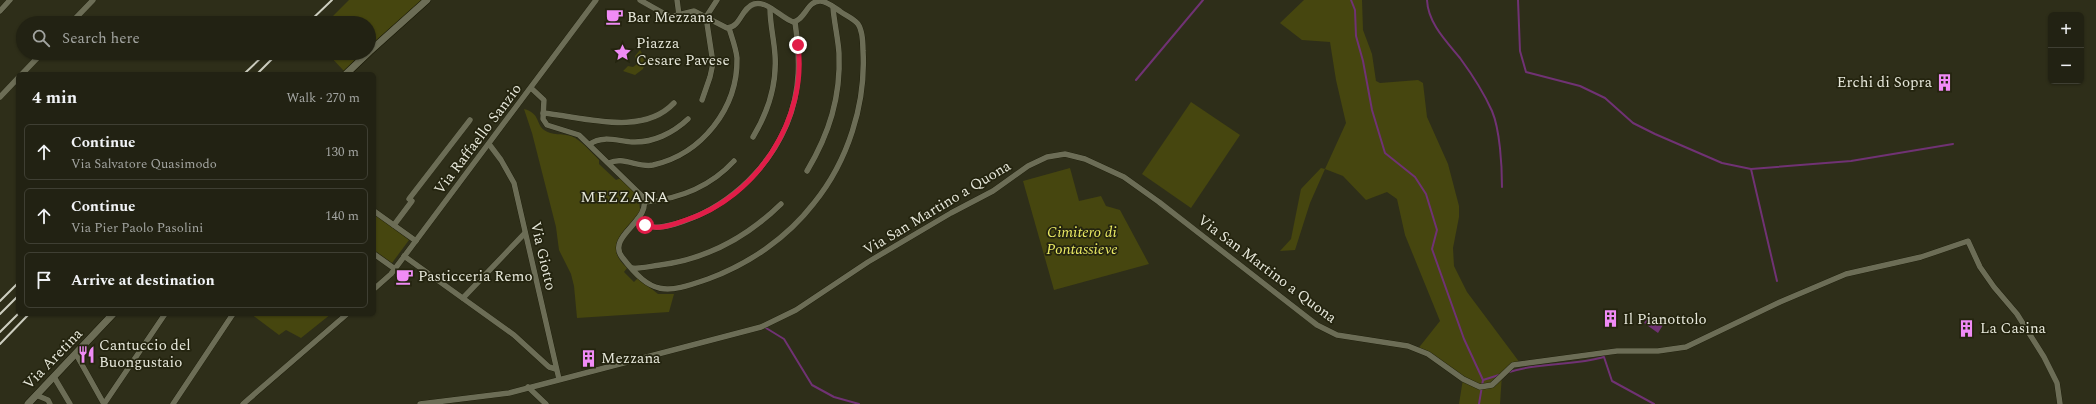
<!DOCTYPE html>
<html lang="en">
<head>
<meta charset="utf-8">
<style>
  :root { --surface:#222213; --page:#2a2a1c; --text:#f1f3f6; --muted:#a2a4a0; --line:#3f3f33 }
  body { margin:0; font-family:Spectral,serif; background:var(--page); color:var(--text) }
  .controls { position:absolute; right:12px; top:12px; display:grid; overflow:hidden; border-radius:6px; box-shadow:0 1px 3px #0004 }
  .controls button { width:36px; height:36px; display:grid; place-items:center; padding:0; border:0; border-bottom:1px solid var(--line); background:var(--surface); color:var(--text); font:20px sans-serif }
  .stop { position:absolute; width:12px; height:12px; margin:-9px; border:3px solid #e11d48; border-radius:50%; background:#fff }
  .stop.end { background:#e11d48; border-color:#fff; box-shadow:0 1px 4px #0008 }
  .list { margin:0; padding:0; list-style:none }
  h2 { display:flex; justify-content:space-between; align-items:center; height:52px; margin:0; padding:0 16px; font-size:17px }
  h2 small { font-size:13px; font-weight:400; color:var(--muted) }
  .list li { display:grid; grid-template-columns:26px 1fr auto; gap:12px; align-items:center; box-sizing:border-box; height:56px; margin:0 8px 8px; padding:0 8px; border:1px solid var(--line); border-radius:6px }
  .list b { display:block; font-size:15px; white-space:nowrap }
  .list p { margin:0; font-size:13px; white-space:nowrap; color:var(--muted) }
  .list em { font-size:13px; font-style:normal; color:var(--muted) }
  .icon { flex:none; width:22px; height:22px; fill:none; stroke:currentColor; stroke-width:2; stroke-linecap:round; stroke-linejoin:round }
  .map { position:relative; flex:none; width:2096px; height:404px; overflow:hidden }
  .search { position:absolute; background:var(--surface); box-shadow:0 1px 3px #0004; left:16px; top:16px; width:360px; height:44px; display:flex; align-items:center; gap:10px; box-sizing:border-box; padding:0 14px; border-radius:22px; color:var(--muted); font-size:15px }
  .panel { position:absolute; background:var(--surface); box-shadow:0 1px 3px #0004; left:16px; top:72px; width:360px; height:244px; border-radius:6px }
  .map>svg:first-child { display:block }
  .green { fill:#46460f }
  .water { fill:#703274 }
  .lines { fill:none; stroke-linecap:round; stroke-linejoin:round }
  .stream { stroke:#703274; stroke-width:2 }
  .minor-casing { stroke:#161603; stroke-width:6 }
  .tertiary-casing { stroke:#161603; stroke-width:8 }
  .minor { stroke:#6c6d56; stroke-width:5.5 }
  .tertiary { stroke:#6c6d56; stroke-width:7 }
  .rail { stroke:#cdcec0; stroke-width:2 }
  .route { stroke:#e11d48; stroke-width:5 }
  .labels { text-anchor:middle; dominant-baseline:central; stroke-width:3.5; stroke-linejoin:round; paint-order:stroke }
  .poi-label { font-size:15px; fill:#e6e7da; stroke:#24240f; text-anchor:start }
  .street-label { font-size:15px; fill:#e6e7da; stroke:#24240f }
  .park-label { font-size:15px; font-style:italic; fill:#ebeb64; stroke:#24240f }
  .neighbourhood-label { font-size:16px; letter-spacing:1px; fill:#e6e7da; stroke:#24240f }
</style>
</head>
<body>
<div class="map">
<svg width="2096" height="404" viewBox="0 0 2096 404">
  <rect width="100%" height="100%" fill="#2e2e19"/>
  <!-- green -->
  <g class="green">
    <path d="M349,0H422L369,47V23H326Z"/>
    <path d="M1304,0H1362L1363,30L1372,54L1376,81L1380,83L1418,80L1423,83L1427,117L1448,164L1459,206V217L1453,248L1454,266L1467,292L1520,363L1502,374L1500,404H1459L1463,379L1417,350L1440,321L1405,235L1397,199L1387,192L1366,200L1343,176L1325,169L1310,203L1295,250L1280,251L1291,239L1301,189L1321,168L1325,169L1346,123L1336,80L1330,42L1302,40L1280,23Z"/>
    <path d="M640,50L646,60L643,69L635,75L623,71L628,66L633,67L637,64L635,56Z"/>
    <path d="M327,53H363L344,71Z"/>
    <path d="M1191,102L1240,135L1191,208L1142,174Z"/>
    <path d="M524,109C540,113 536,124 544,130C552,136 562,133 571,136C581,140 591,152 599,160V164L616,180L621,178L639,197L640,211C626,230 602,246 627,268L624,272L634,282L638,278L658,294H674L669,312L577,318L574,286L571,274L559,250L556,227L532,133Z"/>
    <path d="M1070,168L1079,201L1101,196L1106,206L1120,210L1149,264L1054,290L1023,181Z"/>
    <path d="M374,214L409,240L392,263L374,250Z"/>
    <path d="M251,314H331L301,338L286,330L279,335Z"/>
  </g>
  <!-- water -->
  <path class="water" d="M1649,315L1663,325L1658,333L1644,323Z"/>
  <g class="lines">
    <!-- stream -->
    <g class="stream">
      <path d="M1351,0L1355,10L1356,36L1363,61L1372,110L1385,153L1415,177L1426,194L1437,230L1432,249L1464,339L1483,380L1479,404"/>
      <path d="M1427,0C1428,23 1446,41 1460,58C1471,73 1484,93 1492,111C1500,130 1502,166 1502,187"/>
      <path d="M1518,0L1520,51L1526,72L1580,86L1605,98L1633,123L1655,134L1722,163L1751,169L1851,161L1953,144"/>
      <path d="M1136,80L1203,0"/>
      <path d="M1751,169L1777,281"/>
      <path d="M766,328L784,339L812,385L834,397L859,404"/>
      <path d="M1509,372C1540,362 1573,366 1604,357L1612,381L1654,404"/>
      <path d="M1483,380L1499,375"/>
    </g>
    <defs>
      <g id="minor">
        <path d="M677,0L679,15"/>
        <path d="M0,11L10,0"/>
        <path d="M71,23L93,0"/>
        <path d="M22,74L42,53"/>
        <path d="M531,88L544,100L543,119L547,125L579,135L643,197C653,220 606,236 622,257C652,296 665,294 708,279C749,264 787,238 814,203C848,161 866,104 863,51C863,43 863,31 858,24C854,19 847,16 841,12C835,8 827,1 820,1C807,1 805,20 793,22C781,18 767,0 754,4C741,8 741,27 727,28L694,11L670,17L640,0"/>
        <path d="M0,97L18,78"/>
        <path d="M702,100L710,77L713,63L706,17L717,0"/>
        <path d="M543,113C584,117 642,137 674,103"/>
        <path d="M753,137C768,112 777,84 775,55C774,39 770,24 770,9"/>
        <path d="M489,144L501,160L514,183L559,379"/>
        <path d="M590,144C602,135 618,141 632,142C653,143 673,133 688,119"/>
        <path d="M609,163C623,156 638,168 653,165C702,154 738,108 737,58C736,48 732,38 729,28"/>
        <path d="M807,171C829,134 841,97 839,53C838,38 834,22 833,7"/>
        <path d="M645,202C679,199 710,187 734,161"/>
        <path d="M374,211L416,241"/>
        <path d="M638,219C649,230 660,228 675,224C724,210 767,172 787,124C801,90 800,58 795,22"/>
        <path d="M394,225L412,201L409,199L470,120"/>
        <path d="M374,254L395,269"/>
        <path d="M404,256L514,335L549,367L556,369"/>
        <path d="M632,268C641,269 651,266 660,265C707,259 747,237 781,204"/>
        <path d="M374,289L391,274L596,0"/>
        <path d="M463,298L525,233"/>
        <path d="M76,354L104,404"/>
        <path d="M54,377L70,404"/>
        <path d="M528,387L546,404"/>
        <path d="M36,395L48,400L50,404"/>
        <path d="M104,404L165,314"/>
        <path d="M173,404L233,314"/>
        <path d="M243,404L347,314"/>
        <path d="M420,404L509,393L761,327L796,310L868,262L951,213L993,191L1028,166L1047,157L1065,154L1085,159L1124,177L1159,202L1317,325L1337,335L1408,346L1428,354L1463,379L1480,387L1492,385L1513,365L1617,351H1658L1686,347L1780,302L1846,274L1921,257L1968,241L1980,267L1994,287L2017,314L2044,357L2057,383L2060,404"/>
      </g>
      <g id="tertiary">
        <path d="M369,52L427,0"/>
        <path d="M346,74L368,53"/>
        <path d="M28,404L113,314"/>
      </g>
    </defs>
    <!-- minor casing -->
    <use href="#minor" class="minor-casing"/>
    <!-- tertiary casing -->
    <use href="#tertiary" class="tertiary-casing"/>
    <!-- minor -->
    <use href="#minor" class="minor"/>
    <!-- tertiary -->
    <use href="#tertiary" class="tertiary"/>
    <!-- rail -->
    <g class="rail">
      <path d="M308,23L332,0"/>
      <path d="M244,74L266,53"/>
      <path d="M257,74L278,53"/>
      <path d="M0,301L18,283"/>
      <path d="M0,314L18,296"/>
      <path d="M0,332L18,314"/>
      <path d="M0,344L29,314"/>
    </g>
  </g>
  <g class="lines">
    <!-- route -->
    <path class="route" d="M645,225C657,231 674,224 686,220C756,198 808,119 798,45"/>
  </g>
  <!-- icons -->
  <defs>
    <symbol id="cafe-bare" viewBox="-9 -9 18 18"><path d="M-5.5-4.5H6V0H3Q3 3.5 0 3.5H-2.5Q-5.5 3.5-5.5 0ZM3-3.2v2h1.7v-2ZM-6 4.5H4V6H-6Z" fill="#f08bf6" stroke="#24240f" stroke-width="2.5" paint-order="stroke"/></symbol>
    <symbol id="sight-bare" viewBox="-9 -9 18 18"><path d="M0-6L1.8-2.2L6-1.7L2.9 1.2L3.7 5.4L0 3.3L-3.7 5.4L-2.9 1.2L-6-1.7L-1.8-2.2Z" fill="#f08bf6" stroke="#24240f" stroke-width="2.5" paint-order="stroke"/></symbol>
    <symbol id="building-bare" viewBox="-9 -9 18 18"><path d="M-4-6H4V6H1V3H-1V6H-4ZM-2.5-4.3h1.7v1.8h-1.7ZM.8-4.3h1.7v1.8H.8ZM-2.5-1h1.7V.8h-1.7ZM.8-1h1.7V.8H.8Z" fill="#f08bf6" stroke="#24240f" stroke-width="2.5" paint-order="stroke"/></symbol>
    <symbol id="restaurant-bare" viewBox="-9 -9 18 18"><path d="M-5-6h1v4h1v-4h1v4h1v-4h1v5L-1.5 .5V6h-2V.5L-5-1ZM5-6V6H3V1.5H1.5Q1.5-4 5-6Z" fill="#f08bf6" stroke="#24240f" stroke-width="2.5" paint-order="stroke"/></symbol>
  </defs>
  <g fill-rule="evenodd">
    <use href="#cafe-bare" x="602" y="4" width="25" height="25"/>
    <use href="#sight-bare" x="610" y="40" width="25" height="25"/>
    <use href="#building-bare" x="1932" y="70" width="25" height="25"/>
    <use href="#cafe-bare" x="392" y="264" width="25" height="25"/>
    <use href="#building-bare" x="1598" y="306" width="25" height="25"/>
    <use href="#building-bare" x="1954" y="316" width="25" height="25"/>
    <use href="#restaurant-bare" x="74" y="342" width="25" height="25"/>
    <use href="#building-bare" x="576" y="346" width="25" height="25"/>
  </g>
  <g class="labels">
    <!-- poi labels -->
    <g class="poi-label">
      <text x="627" y="17">Bar Mezzana</text>
      <text x="636" y="43">Piazza<tspan x="636" dy="17">Cesare Pavese</tspan></text>
      <text x="1932" y="82" text-anchor="end">Erchi di Sopra</text>
      <text x="418" y="276">Pasticceria Remo</text>
      <text x="1623" y="319">Il Pianottolo</text>
      <text x="1980" y="328">La Casina</text>
      <text x="99" y="345">Cantuccio del<tspan x="99" dy="17">Buongustaio</tspan></text>
      <text x="601" y="358">Mezzana</text>
    </g>
    <!-- street labels -->
    <g class="street-label">
      <text transform="translate(478 139) rotate(-53)">Via Raffaello Sanzio</text>
      <text transform="translate(937 208) rotate(-31)">Via San Martino a Quona</text>
      <text transform="translate(543 256) rotate(77)">Via Giotto</text>
      <text transform="translate(1267 269) rotate(37)">Via San Martino a Quona</text>
      <text transform="translate(53 359) rotate(-46)">Via Aretina</text>
    </g>
    <!-- park labels -->
    <g class="park-label">
      <text x="1082" y="232">Cimitero di<tspan x="1082" dy="17">Pontassieve</tspan></text>
    </g>
    <!-- neighbourhood labels -->
    <g class="neighbourhood-label">
      <text x="625" y="197">MEZZANA</text>
    </g>
  </g>
</svg>
<div class="controls">
<button>+</button>
<button>−</button>
</div>
<div class="stop" style="left:645px;top:225px"></div>
<div class="stop end" style="left:798px;top:45px"></div>
<div class="search"><svg class="icon" aria-label="search" viewBox="0 0 24 24"><circle cx="10" cy="10" r="6"/><path d="M15 15l6 6"/></svg>Search here</div>
<section class="panel">
<h2>4 min<small>Walk · 270 m</small></h2>
<ul class="list">
<li><svg class="icon" aria-label="ahead" viewBox="0 0 24 24"><path d="M12 20V5M6 11l6-6 6 6"/></svg><div><b>Continue</b><p>Via Salvatore Quasimodo</p></div><em>130 m</em></li>
<li><svg class="icon" aria-label="ahead" viewBox="0 0 24 24"><path d="M12 20V5M6 11l6-6 6 6"/></svg><div><b>Continue</b><p>Via Pier Paolo Pasolini</p></div><em>140 m</em></li>
<li><svg class="icon" aria-label="arrive" viewBox="0 0 24 24"><path d="M6 21V4h12l-3 4 3 4H6"/></svg><div><b>Arrive at destination</b></div></li>
</ul>
</section>
</div>
</body>
</html>
